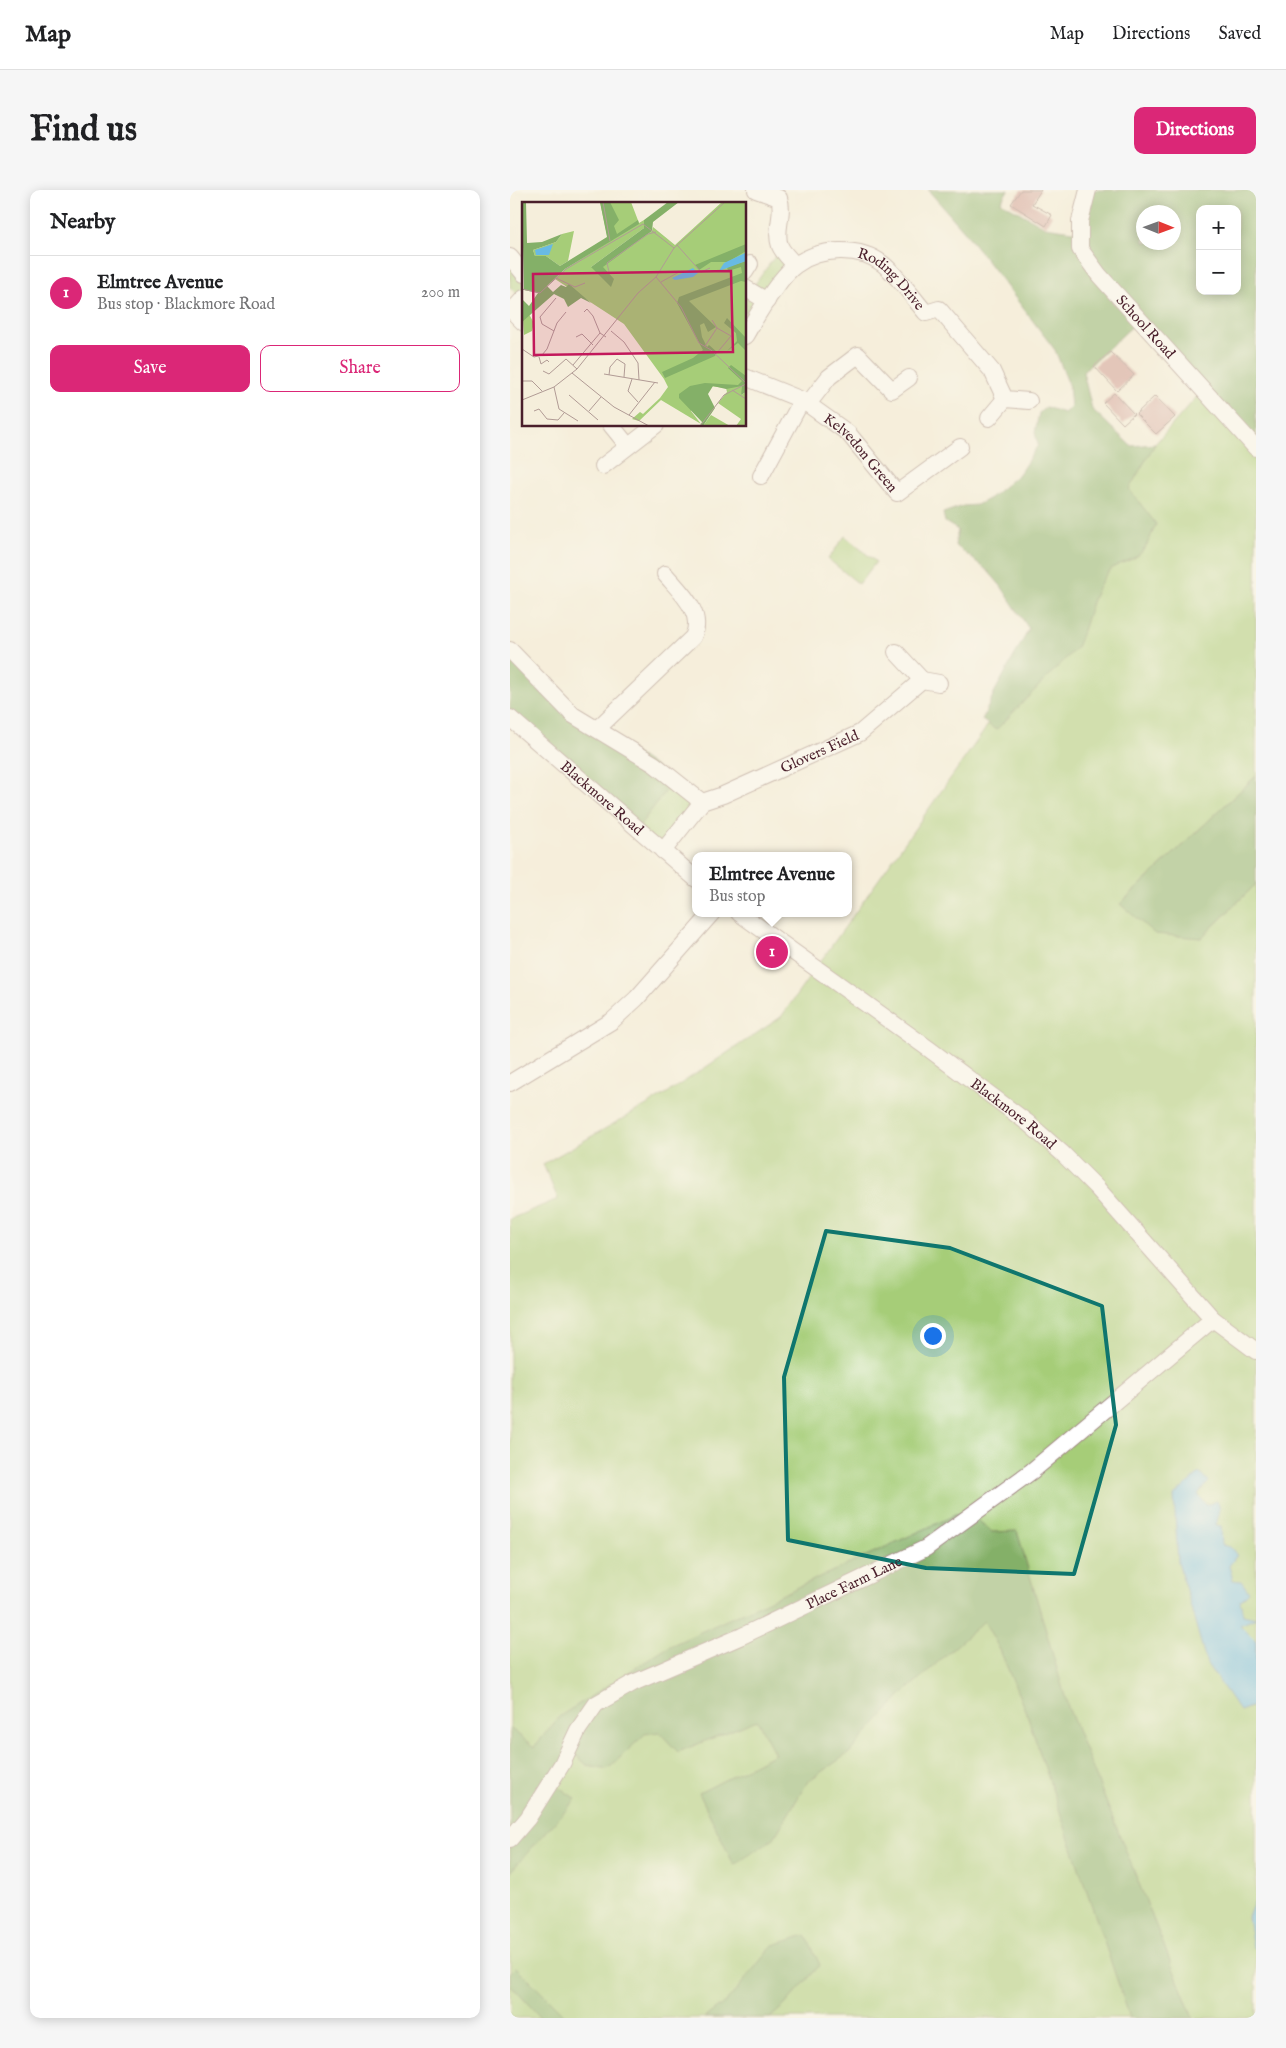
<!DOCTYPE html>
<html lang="en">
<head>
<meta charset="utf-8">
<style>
  :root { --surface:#fff; --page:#f6f6f6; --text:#202124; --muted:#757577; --line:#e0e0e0; --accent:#db2777 }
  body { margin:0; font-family:"IM FELL English",serif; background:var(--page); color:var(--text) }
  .controls { position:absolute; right:15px; top:15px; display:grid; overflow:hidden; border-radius:10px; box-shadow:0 2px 12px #0003 }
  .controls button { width:45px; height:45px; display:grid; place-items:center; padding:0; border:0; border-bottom:1px solid var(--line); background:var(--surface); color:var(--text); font:25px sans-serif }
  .compass { position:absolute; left:626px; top:15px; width:45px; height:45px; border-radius:50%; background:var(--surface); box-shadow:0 2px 12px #0003; rotate:91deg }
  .you { position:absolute; left:422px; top:1145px; width:18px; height:18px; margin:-12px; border:4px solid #fff; border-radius:50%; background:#1a73e8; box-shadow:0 0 0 8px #1a73e833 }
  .badge { display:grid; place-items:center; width:32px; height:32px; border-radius:50%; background:var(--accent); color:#fff; font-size:16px; font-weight:700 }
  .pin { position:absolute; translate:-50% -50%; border:2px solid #fff; box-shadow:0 1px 5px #0006 }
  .popup { position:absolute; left:182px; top:662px; width:160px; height:65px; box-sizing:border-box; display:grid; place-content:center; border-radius:10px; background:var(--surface); filter:drop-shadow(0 1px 4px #0005); font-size:16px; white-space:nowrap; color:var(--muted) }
  .popup b { font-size:19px; color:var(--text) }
  .popup::after { content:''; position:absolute; left:50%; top:100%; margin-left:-10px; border:10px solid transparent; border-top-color:var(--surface) }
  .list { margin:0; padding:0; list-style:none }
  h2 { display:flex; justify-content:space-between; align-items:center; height:65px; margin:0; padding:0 20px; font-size:21px }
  h2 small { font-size:16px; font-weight:400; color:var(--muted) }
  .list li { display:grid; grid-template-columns:32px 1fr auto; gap:15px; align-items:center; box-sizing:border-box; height:75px; padding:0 20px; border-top:1px solid var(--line) }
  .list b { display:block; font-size:19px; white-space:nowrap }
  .list p { margin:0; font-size:16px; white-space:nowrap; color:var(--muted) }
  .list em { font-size:16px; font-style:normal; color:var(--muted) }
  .actions { display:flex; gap:10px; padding:15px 20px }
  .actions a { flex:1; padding:11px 0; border:1px solid var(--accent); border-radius:10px; text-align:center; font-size:18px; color:var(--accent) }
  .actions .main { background:var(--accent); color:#fff }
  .map { position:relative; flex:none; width:746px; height:1828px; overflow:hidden; border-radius:10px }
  header { display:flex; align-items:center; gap:30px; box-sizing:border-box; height:70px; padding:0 25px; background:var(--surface); border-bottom:1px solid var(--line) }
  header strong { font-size:24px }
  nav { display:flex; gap:28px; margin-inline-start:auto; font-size:18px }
  .intro { display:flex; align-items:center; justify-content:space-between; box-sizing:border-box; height:120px; padding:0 30px }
  h1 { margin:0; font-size:35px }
  .button { padding:12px 22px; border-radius:10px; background:var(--accent); color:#fff; font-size:18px; font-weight:700 }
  main { display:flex; gap:30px; padding:0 30px }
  aside { flex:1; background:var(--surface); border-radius:10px; box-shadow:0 2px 12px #0003 }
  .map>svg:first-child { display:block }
  .green { fill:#a6cd78; stroke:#787652 }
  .forest { fill:#84b068; stroke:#67684a; fill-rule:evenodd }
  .water { fill:#68bae4; stroke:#596c88 }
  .building { fill:#cd9491 }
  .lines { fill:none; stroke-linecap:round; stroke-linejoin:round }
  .minor-casing { stroke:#a08683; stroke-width:18 }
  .minor { stroke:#fff; stroke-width:16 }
  .marked { fill:none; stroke:#0f766e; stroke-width:4; stroke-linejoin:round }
  .labels { text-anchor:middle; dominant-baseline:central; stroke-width:5; stroke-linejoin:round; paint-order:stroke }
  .street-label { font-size:15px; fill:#4a1f2b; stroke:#fdfcf7 }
  .inset-road { fill:none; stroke:#b19b95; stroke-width:1 }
  .view { fill:#c2185b; fill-opacity:0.15; stroke:#c2185b; stroke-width:2.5 }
  .inset-edge { fill:none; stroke:#4a1f2b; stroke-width:2.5 }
</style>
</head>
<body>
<header>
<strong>Map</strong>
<nav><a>Map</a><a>Directions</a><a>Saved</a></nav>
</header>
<div class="intro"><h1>Find us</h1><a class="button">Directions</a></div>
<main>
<aside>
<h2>Nearby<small></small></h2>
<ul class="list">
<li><span class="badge">1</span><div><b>Elmtree Avenue</b><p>Bus stop · Blackmore Road</p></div><em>200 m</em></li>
</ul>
<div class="actions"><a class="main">Save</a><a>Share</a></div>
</aside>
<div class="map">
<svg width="746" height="1828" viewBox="0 0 746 1828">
  <rect width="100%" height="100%" fill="#fdfcf7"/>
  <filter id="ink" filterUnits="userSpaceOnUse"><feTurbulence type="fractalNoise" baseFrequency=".02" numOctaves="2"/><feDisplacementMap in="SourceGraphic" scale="10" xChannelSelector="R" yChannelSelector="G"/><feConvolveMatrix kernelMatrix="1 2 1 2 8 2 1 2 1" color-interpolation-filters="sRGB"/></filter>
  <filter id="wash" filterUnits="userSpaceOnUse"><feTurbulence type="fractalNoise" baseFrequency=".0096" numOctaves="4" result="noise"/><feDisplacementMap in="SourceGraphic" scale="20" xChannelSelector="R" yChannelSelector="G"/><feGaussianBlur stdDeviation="1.12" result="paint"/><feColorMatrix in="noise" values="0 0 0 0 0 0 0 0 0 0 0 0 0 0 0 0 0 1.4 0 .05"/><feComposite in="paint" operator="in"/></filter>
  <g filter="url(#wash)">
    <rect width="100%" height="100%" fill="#f5eedb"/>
    <!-- green -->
    <g class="green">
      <path d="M271,58L285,75L235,146V108Z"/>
      <path d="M0,67L14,84V112L0,97Z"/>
      <path d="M693,200L746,252V586L610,714L691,748L746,694V1828H0V1029L48,1009L33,974L154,905L271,827L474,541L645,254Z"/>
      <path d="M335,346L366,372L349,394L318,369Z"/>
      <path d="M164,590L192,612L153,661L127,639Z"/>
    </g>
    <!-- forest -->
    <g class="forest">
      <path d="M418,0H498L491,12L535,37L570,42L579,0H746V252L629,130L573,182L582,219L621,256L645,254L619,299L646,334C640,347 636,363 622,369C616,372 606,375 601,379C581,400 578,432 567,457L486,540L472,530L485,501L519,439L491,396L478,381L445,355L448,340L435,332L433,323L453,316L467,315L480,308L509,284L528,255L525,242L529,223L536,217L554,223L561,217L559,195L545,160L455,42ZM690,19H727V101H690ZM634,22H664V52H634Z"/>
      <path d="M0,460L40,502L164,590L127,639L0,528Z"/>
      <path d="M746,586V694L691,748L645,744L610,714Z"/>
      <path d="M456,1320L482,1342L507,1341L558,1517L683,1828H620L517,1525L490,1460L474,1431L390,1506L339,1563L298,1591L264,1648L224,1675L189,1603L265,1564L247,1530L168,1562L149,1542L135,1544L98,1579L77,1575L66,1565L52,1574L41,1592L66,1609L0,1682V1538L24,1557L50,1526L160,1456Z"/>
      <path d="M296,1745L310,1775L275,1815L260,1828H194L219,1809L263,1755Z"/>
      <path d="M6,1777L57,1828H31L0,1794V1783Z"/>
    </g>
    <!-- water -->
    <g class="water">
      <path d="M689,1283L699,1291L688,1304L696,1315L707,1311L710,1319L706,1335L711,1336L712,1355L720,1357L727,1365L719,1376L723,1390L731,1391L739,1402L730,1411L733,1425L746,1428L730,1435L746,1451V1515L730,1521L697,1474L668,1372L664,1306Z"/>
      <path d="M744,1712H746V1758H743L738,1727Z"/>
    </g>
    <g id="blocks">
      <!-- building -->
      <g class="building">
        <path d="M511,0H531L522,14L542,25L536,36L501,14Z"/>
        <path d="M600,162L624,185L607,201L584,176Z"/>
        <path d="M604,203L624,224L613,234L593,213Z"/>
        <path d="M645,206L665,227L646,244L626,224Z"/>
      </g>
    </g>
  </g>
  <g filter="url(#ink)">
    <use href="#blocks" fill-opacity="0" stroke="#a08683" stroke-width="1"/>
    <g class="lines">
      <defs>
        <g id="minor">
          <path d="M246,0L269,8C275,24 264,40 270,56C273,63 280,69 285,75"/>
          <path id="s1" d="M578,0L570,31V59L589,85L746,258"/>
          <path d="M0,67L14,84"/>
          <path d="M235,82L240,74"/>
          <path d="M235,98L257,111"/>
          <path d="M14,108L2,121L14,133"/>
          <path id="s2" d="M235,146C246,127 269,87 286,75C310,57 350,56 373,74C388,86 404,109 416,123L429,119L482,181L495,209L519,211"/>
          <path id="s3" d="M235,187L292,210L338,243L387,303L450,257"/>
          <path d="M298,214L319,187L348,165L382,200L399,188"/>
          <path d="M479,228L495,209"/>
          <path d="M101,235L118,256"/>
          <path d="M93,276L146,235"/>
          <path d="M251,286L292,210"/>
          <path d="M0,460L63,525L144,574L192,612L153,661"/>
          <path d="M412,490L429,493"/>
          <path id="s4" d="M0,528L186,689"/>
          <path d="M87,539L183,447C195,423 170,402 155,384"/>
          <path id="s5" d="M192,612L213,605L350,543L412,490L386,462"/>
          <path id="s6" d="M229,723L419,859L518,933L552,963L587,998L703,1129L746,1161"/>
          <path d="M0,893L102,831L127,808L202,723"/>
          <path id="s7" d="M0,1649L18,1628L52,1574L68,1540L86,1514L123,1493L232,1446L416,1358L522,1281L703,1129"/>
        </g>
      </defs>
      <!-- minor casing -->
      <use href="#minor" class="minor-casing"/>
      <!-- minor -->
      <use href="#minor" class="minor"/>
    </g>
  </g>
  <!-- marked area -->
  <path d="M0 0H746V1828H0ZM316,1041L440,1058L592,1116L606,1235L564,1384L416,1378L278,1350L274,1187Z" fill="#f5eedb" fill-opacity=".55" fill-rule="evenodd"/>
  <path class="marked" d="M316,1041L440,1058L592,1116L606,1235L564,1384L416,1378L278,1350L274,1187Z"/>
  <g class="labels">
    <!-- street labels -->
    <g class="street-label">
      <text stroke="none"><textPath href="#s2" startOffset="196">Roding Drive</textPath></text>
      <text stroke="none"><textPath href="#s1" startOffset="162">School Road</textPath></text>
      <text stroke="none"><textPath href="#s3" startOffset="141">Kelvedon Green</textPath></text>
      <text stroke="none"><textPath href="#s5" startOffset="128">Glovers Field</textPath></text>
      <text stroke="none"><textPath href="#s4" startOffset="122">Blackmore Road</textPath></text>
      <text stroke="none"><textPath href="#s6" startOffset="340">Blackmore Road</textPath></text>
      <text stroke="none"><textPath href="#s7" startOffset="446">Place Farm Lane</textPath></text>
    </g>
  </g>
  <!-- overview -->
  <g transform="translate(12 12)">
    <rect width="224" height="224" fill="#f5eedb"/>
    <path d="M78,0H109L117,21L122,18V26L69,65H80L130,29L131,25L153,43L200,0H224V180L219,193L224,190V224H214L219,217L196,201L205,190L204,186L179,183H175L169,209L179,222L139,198L117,219L110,217L118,210L121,212L138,196L146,185L142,177L102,122L33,77L43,67L99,32L86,38ZM52,29L46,59L38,64L24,54H13L11,48L34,40L40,32ZM0,100L12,121L10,129L2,133ZM189,213L208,224H181Z" fill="#a6cd78"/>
    <path d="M0,0H4L5,41L20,40L40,32L34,40L11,48L13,54H24L38,64L85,35L78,0H88L97,18L92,24L95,32L116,18L117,22L43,67L25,84L31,90L39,83L44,85L47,82L69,101L59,96L46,105L42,97L32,92L0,120V97L7,104L16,91L2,88ZM146,0H157L131,20L130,29L81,65L92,77L89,85L69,65L122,26V18ZM224,42V49L206,60H189L177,68L173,63ZM224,59V80L219,79L167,99L194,125L186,130L182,121L178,123L180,135L185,145L187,143L195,150L193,154L143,176L140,170L171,156L181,148L155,101L157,95L220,71L219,65L206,69L205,65ZM205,116L224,136V149L216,141L205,149L215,139L214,131L202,121ZM209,163L224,174V190L219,193L220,184L204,187L191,184L186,192L193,206L181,224H178L180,220L157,196V192L168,184L183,181L216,183L220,179L206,166Z" fill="#84b068"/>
    <path d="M31,42L27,53H14L13,48ZM223,51L224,59L197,69L202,61ZM171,66L176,71L171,75L153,78L150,76Z" fill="#68bae4"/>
    <path class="inset-road" d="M81,0L88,39M155,43L179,70L188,66M87,70L85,61L126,32L134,30M134,75L159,105L177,141L189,148L224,181M34,76L53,85L63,81M139,80L157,70M0,87L18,91L44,67L121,22L152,46M62,110L65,107L71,114L78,131M190,118L195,126L209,134L194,152M32,129L20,122L18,115L34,96M89,129L102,140L116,161L117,178M54,135L60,132L71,143M183,144L195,126M0,147L12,155L20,153L25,147L35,121L44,110M17,155L19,162L25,158L27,160M51,163L78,131L84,135M21,169L27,172L44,157L55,167M50,171L92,205L127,224M82,172L136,181M87,173L88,165L95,157L103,162L102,175M110,177L106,189L116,200M0,179H10L20,189M32,185L37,207L56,219M210,188L224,197M47,193L76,218M0,198L32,185L55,167L116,91L134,75L152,46L203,0M12,209L17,207L25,217L36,218L42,211M67,209L79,195M107,213L133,180M178,224L202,193L224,182"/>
    <path class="view" d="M209,69L211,150L12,153L11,72Z"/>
    <rect width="224" height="224" class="inset-edge"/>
  </g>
</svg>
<div class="controls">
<button>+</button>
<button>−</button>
</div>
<svg class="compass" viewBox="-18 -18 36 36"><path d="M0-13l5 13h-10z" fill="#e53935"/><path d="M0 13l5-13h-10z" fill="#757577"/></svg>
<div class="you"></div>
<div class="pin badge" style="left:262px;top:762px">1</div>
<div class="popup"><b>Elmtree Avenue</b>Bus stop</div>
</div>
</main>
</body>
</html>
